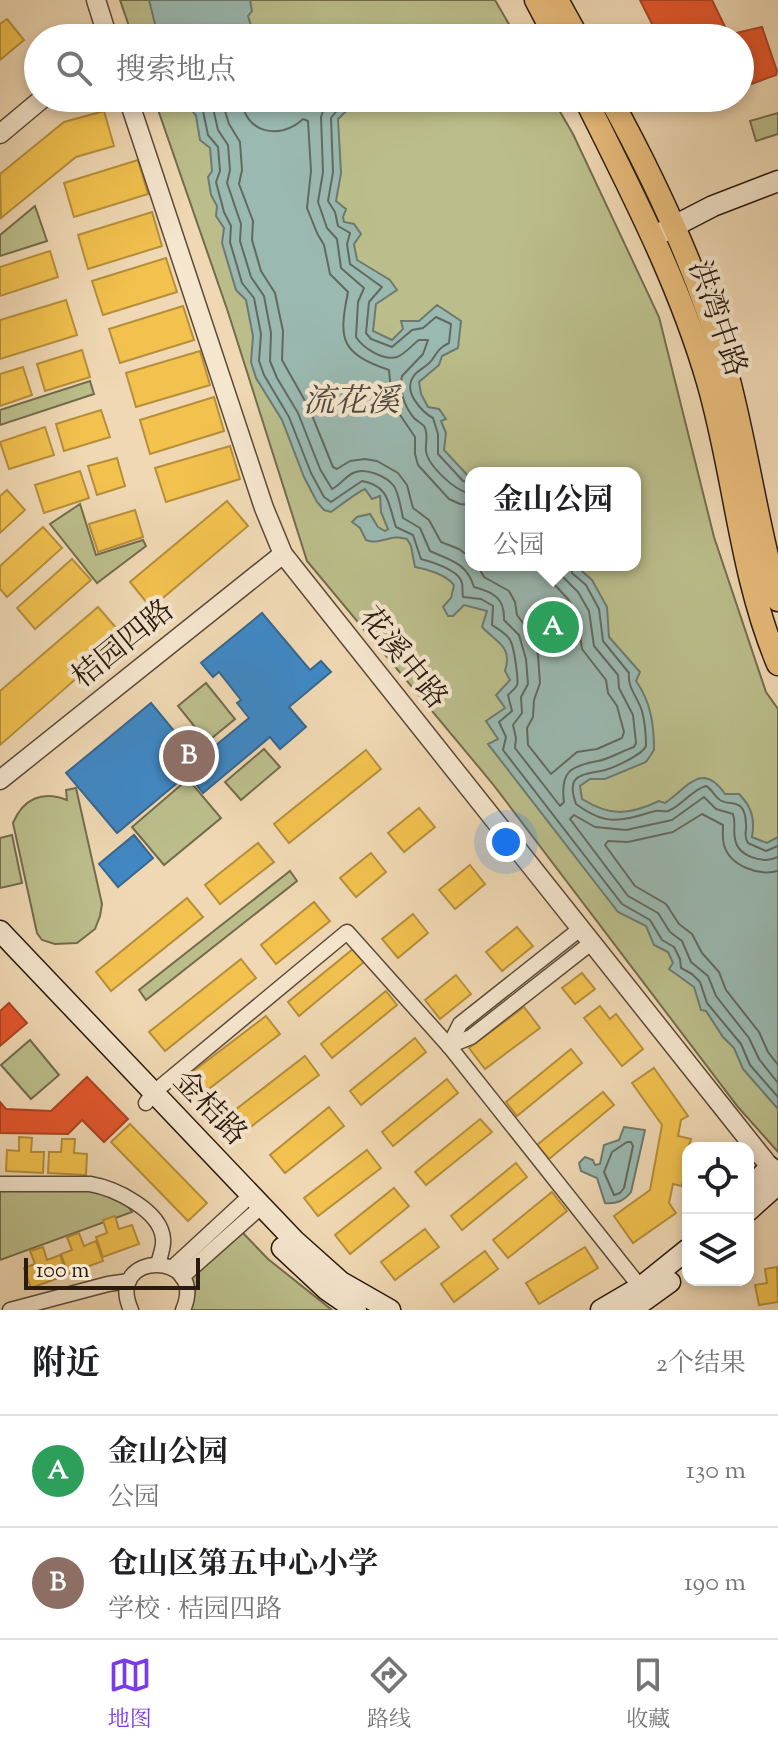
<!DOCTYPE html>
<html lang="zh">
<head>
<meta charset="utf-8">
<style>
  :root { --surface:#fff; --page:#f6f6f6; --text:#202124; --muted:#757577; --line:#e0e0e0; --accent:#7c3aed }
  body { margin:0; font-family:"Sorts Mill Goudy","Noto Serif SC",serif; background:var(--page); color:var(--text) }
  .controls { position:absolute; right:24px; bottom:24px; display:grid; overflow:hidden; border-radius:16px; box-shadow:0 4px 12px #0003 }
  .controls button { width:72px; height:72px; display:grid; place-items:center; padding:0; border:0; border-bottom:2px solid var(--line); background:var(--surface); color:var(--text); font:40px sans-serif }
  .scale { position:absolute; left:24px; bottom:20px; width:176px; box-sizing:border-box; padding-left:8px; border:4px solid #2b1b0f; border-top:0; font-size:22px; line-height:28px; white-space:nowrap; color:#2b1b0f; -webkit-text-stroke:6px #f5e6ce; paint-order:stroke }
  .you { position:absolute; left:506px; top:842px; width:28px; height:28px; margin:-20px; border:6px solid #fff; border-radius:50%; background:#1a73e8; box-shadow:0 0 0 12px #1a73e833 }
  .badge { display:grid; place-items:center; width:52px; height:52px; border-radius:50%; background:var(--accent); color:#fff; font-size:26px; font-weight:700 }
  .pin { position:absolute; translate:-50% -50%; border:4px solid #fff; box-shadow:0 2px 8px #0006 }
  .popup { position:absolute; left:465px; top:467px; width:176px; height:104px; box-sizing:border-box; display:grid; place-content:center; border-radius:16px; background:var(--surface); filter:drop-shadow(0 2px 6px #0005); font-size:26px; white-space:nowrap; color:var(--muted) }
  .popup b { font-size:30px; color:var(--text) }
  .popup::after { content:''; position:absolute; left:50%; top:100%; margin-left:-16px; border:16px solid transparent; border-top-color:var(--surface) }
  .list { margin:0; padding:0; list-style:none }
  h2 { display:flex; justify-content:space-between; align-items:center; height:104px; margin:0; padding:0 32px; font-size:34px }
  h2 small { font-size:26px; font-weight:400; color:var(--muted) }
  .list li { display:grid; grid-template-columns:52px 1fr auto; gap:24px; align-items:center; box-sizing:border-box; height:112px; padding:0 32px; border-top:2px solid var(--line) }
  .list b { display:block; font-size:30px; white-space:nowrap }
  .list p { margin:0; font-size:26px; white-space:nowrap; color:var(--muted) }
  .list em { font-size:26px; font-style:normal; color:var(--muted) }
  .icon { flex:none; width:44px; height:44px; fill:none; stroke:currentColor; stroke-width:2; stroke-linecap:round; stroke-linejoin:round }
  .map { position:relative; flex:none; width:778px; height:1310px; overflow:hidden }
  .search { position:absolute; background:var(--surface); box-shadow:0 4px 12px #0003; left:24px; right:24px; top:24px; height:88px; display:flex; align-items:center; gap:20px; box-sizing:border-box; padding:0 28px; border-radius:44px; color:var(--muted); font-size:30px }
  .sheet { height:328px; background:var(--surface) }
  nav { display:flex; justify-content:space-around; align-items:center; box-sizing:border-box; height:112px; border-top:2px solid var(--line); background:var(--surface); font-size:22px; color:var(--muted) }
  nav a { display:grid; justify-items:center; gap:4px }
  nav .on { color:var(--accent) }
  .map>svg:first-child { display:block }
  .green { fill:#bbbe8b; stroke:#736c4d; stroke-width:2; fill-rule:evenodd }
  .water { fill:#9ab9b1; stroke:#6e7a70; stroke-width:2 }
  .homes { fill:#f2c14e; stroke:#b68f3b; stroke-width:2 }
  .shops { fill:#e4572e; stroke:#ac4525; stroke-width:2 }
  .schools { fill:#3f88c5; stroke:#39678e; stroke-width:2 }
  .lines { fill:none; stroke-linecap:round; stroke-linejoin:round }
  .shore { stroke:#626a60; stroke-width:2 }
  .minor-casing { stroke:#5c4a38; stroke-width:17 }
  .tertiary-casing { stroke:#5c4a38; stroke-width:21 }
  .secondary-casing { stroke:#2b1b0f; stroke-width:23 }
  .primary-casing { stroke:#2b1b0f; stroke-width:25 }
  .minor { stroke:#f5e6ce; stroke-width:14 }
  .tertiary { stroke:#f5e6ce; stroke-width:18 }
  .secondary { stroke:#f5e6ce; stroke-width:20 }
  .primary { stroke:#e8bc7a; stroke-width:22 }
  .labels { text-anchor:middle; dominant-baseline:central; stroke-width:8; stroke-linejoin:round; paint-order:stroke }
  .street-label { font-size:30px; fill:#2b1b0f; stroke:#f5e6ce }
  .water-label { font-size:32px; font-style:italic; fill:#4c4a40; stroke:#f5e6ce }
</style>
</head>
<body>
<div class="map">
<svg width="778" height="1310" viewBox="0 0 778 1310">
  <rect width="100%" height="100%" fill="#efd8b3"/>
  <filter id="stains"><feTurbulence type="fractalNoise" baseFrequency=".0025" numOctaves="4"/><feColorMatrix values="0 0 0 0 .2 0 0 0 0 .09 0 0 0 0 .02 0 0 0 .5 -.17"/></filter>
  <radialGradient id="worn" r=".72"><stop offset=".6" stop-color="#630" stop-opacity="0"/><stop offset="1" stop-color="#630" stop-opacity=".3"/></radialGradient>
  <!-- green -->
  <g class="green">
    <path d="M120,0H495L517,38H133Z"/>
    <path d="M154,98H552L573,134L659,317L714,537L766,692L778,709V1152L738,1107L492,783L307,561L228,312ZM471,473H635V565H471Z"/>
    <path d="M778,113V134L756,141L750,121Z"/>
    <path d="M35,206L47,241L0,256V235Z"/>
    <path d="M90,381L94,394L0,425V410Z"/>
    <path d="M80,504L96,555L143,540L146,546L97,583L50,524Z"/>
    <path d="M206,683L235,719L207,742L178,706Z"/>
    <path d="M264,749L280,767L241,800L225,782Z"/>
    <path d="M188,779L221,818L164,865L132,827Z"/>
    <path d="M76,788L102,904L100,916L95,929L77,943L55,944L42,940L37,933L13,823C23,799 42,790 67,800L66,790Z"/>
    <path d="M12,835L22,883L0,888V838Z"/>
    <path d="M290,871L297,881L146,1000L139,990Z"/>
    <path d="M30,1040L59,1075L31,1099L1,1065Z"/>
    <path d="M0,1187C33,1188 113,1181 132,1212L0,1260Z"/>
    <path d="M242,1232L268,1259L332,1310H191L195,1289L190,1278Z"/>
  </g>
  <!-- water -->
  <g class="water">
    <path d="M149,0H250L252,11L248,16L255,38H162L155,24Z"/>
    <path d="M183,98H270L275,103L290,98H360L338,119L341,173L336,201L346,209L343,217L344,222L354,224L361,234L354,244L357,260L390,280L397,290L376,304L373,331L392,340L403,329L401,321H419L437,305L461,321L458,348L442,356L439,365L419,382L421,394L428,407L439,409L446,419L441,421L446,433L444,450L471,479V565L576,566L592,580L607,607L609,637L640,672L636,681C651,702 654,725 654,750L646,762L605,779H590L580,786L582,799C611,817 629,815 659,801L665,803C688,787 702,761 725,794H739C752,807 755,819 752,837L767,843L778,837V1109L743,1069L734,1048L723,1037L706,1011L701,1010L694,987L669,969L673,963L668,952L654,945L646,926L618,912L488,744L498,739L486,721L505,708L496,695L510,680L505,671C513,646 496,642 482,627L487,611L464,605L453,616H448L443,607L451,598L454,585C446,575 428,569 415,567L411,546L407,539C390,533 381,546 366,540L360,528L352,522L357,517L370,514L378,527L385,531L388,529L381,512L380,496L372,499L365,489C359,491 338,507 331,512L324,510L317,502L304,477L282,420L256,378L251,362L253,336L246,300L236,290L222,243L224,228L216,216L217,206L211,195L208,177L212,171L210,148L200,140L196,116L188,105L185,104Z"/>
    <path d="M624,1127L645,1130L631,1192C624,1201 617,1204 605,1203L597,1178L581,1171L579,1163L585,1157L593,1160L595,1165L600,1164L604,1145L619,1140Z"/>
  </g>
  <!-- homes -->
  <g class="homes">
    <path d="M7,19L24,40L0,60V24Z"/>
    <path d="M104,111L114,146L76,157L1,218L0,174L64,122Z"/>
    <path d="M138,160L148,194L74,217L64,183Z"/>
    <path d="M152,212L162,246L88,269L78,235Z"/>
    <path d="M50,251L58,277L0,296V267Z"/>
    <path d="M166,258L177,292L103,315L92,281Z"/>
    <path d="M66,300L77,335L0,359V320Z"/>
    <path d="M183,306L194,340L120,363L109,329Z"/>
    <path d="M82,350L90,377L45,391L37,364Z"/>
    <path d="M200,351L210,385L136,407L126,373Z"/>
    <path d="M23,367L32,395L0,406V374Z"/>
    <path d="M214,397L224,431L150,454L140,420Z"/>
    <path d="M101,410L110,437L64,451L56,424Z"/>
    <path d="M45,427L54,455L9,469L0,442Z"/>
    <path d="M230,446L240,479L166,502L155,468Z"/>
    <path d="M117,458L125,486L97,495L88,466Z"/>
    <path d="M80,471L89,498L44,513L35,485Z"/>
    <path d="M7,490L25,510L0,533V496Z"/>
    <path d="M227,501L248,526L151,608L130,582Z"/>
    <path d="M135,510L143,537L98,552L89,524Z"/>
    <path d="M43,527L62,548L7,597L0,589V566Z"/>
    <path d="M72,559L91,580L35,629L17,608Z"/>
    <path d="M98,607L124,637L0,745V691Z"/>
    <path d="M366,750L381,769L289,843L274,824Z"/>
    <path d="M419,808L435,827L404,852L388,833Z"/>
    <path d="M258,843L274,862L220,904L205,885Z"/>
    <path d="M371,853L386,872L356,897L340,878Z"/>
    <path d="M470,865L485,884L455,909L439,890Z"/>
    <path d="M187,898L203,917L111,991L96,972Z"/>
    <path d="M314,902L330,921L276,964L261,945Z"/>
    <path d="M413,914L428,933L398,958L382,939Z"/>
    <path d="M517,927L533,946L502,971L486,952Z"/>
    <path d="M353,949L364,962L299,1016L288,1002Z"/>
    <path d="M241,959L256,978L165,1051L149,1032Z"/>
    <path d="M582,973L595,989L575,1004L562,988Z"/>
    <path d="M456,975L471,994L440,1019L425,1000Z"/>
    <path d="M386,991L397,1005L332,1058L321,1044Z"/>
    <path d="M600,1006L610,1019L616,1014L643,1049L622,1066L584,1018Z"/>
    <path d="M524,1007L540,1028L485,1069L469,1048Z"/>
    <path d="M266,1016L280,1034L201,1095L187,1076Z"/>
    <path d="M415,1038L426,1052L361,1105L350,1091Z"/>
    <path d="M571,1049L582,1063L517,1116L506,1102Z"/>
    <path d="M305,1056L319,1075L240,1135L226,1117Z"/>
    <path d="M654,1068L688,1116L681,1120L678,1136L691,1139L688,1148V1171L685,1170L682,1186L673,1184L669,1203L676,1213L633,1243L614,1216L650,1190L662,1125L632,1083Z"/>
    <path d="M447,1079L458,1093L393,1146L382,1132Z"/>
    <path d="M603,1092L614,1105L549,1159L537,1145Z"/>
    <path d="M329,1107L344,1126L285,1173L270,1155Z"/>
    <path d="M480,1119L492,1132L426,1185L415,1172Z"/>
    <path d="M130,1124L207,1203L188,1221L111,1142Z"/>
    <path d="M19,1137L32,1138L31,1152H44L43,1173L6,1171L7,1150L19,1151Z"/>
    <path d="M62,1139H75L74,1153L87,1154L86,1175L48,1173L49,1152H61Z"/>
    <path d="M367,1150L381,1168L318,1216L304,1198Z"/>
    <path d="M516,1163L527,1177L462,1230L451,1216Z"/>
    <path d="M394,1188L409,1206L350,1254L335,1235Z"/>
    <path d="M552,1192L567,1211L508,1258L493,1240Z"/>
    <path d="M115,1216L119,1229L132,1225L139,1244L103,1257L96,1237L107,1233L103,1220Z"/>
    <path d="M425,1229L439,1247L395,1280L381,1262Z"/>
    <path d="M79,1233L84,1246L96,1241L103,1261L68,1274L61,1254L72,1250L67,1237Z"/>
    <path d="M43,1247L47,1260L60,1255L67,1275L31,1288L24,1268L35,1264L30,1251Z"/>
    <path d="M585,1247L598,1268L539,1304L526,1283Z"/>
    <path d="M485,1251L498,1269L454,1302L441,1284Z"/>
    <path d="M777,1267L778,1302L759,1305L755,1285L767,1283L765,1269Z"/>
  </g>
  <!-- shops -->
  <g class="shops">
    <path d="M640,0H712L728,33L732,34L762,27L777,71L776,75L740,88V38H659Z"/>
    <path d="M9,1003L27,1023L0,1046V1011Z"/>
    <path d="M87,1077L128,1119L104,1142L82,1120L68,1134L0,1133V1102L6,1109L51,1111Z"/>
  </g>
  <!-- schools -->
  <g class="schools">
    <path d="M262,613L310,670L321,661L331,672L289,707L306,727L280,749L270,737L203,793L188,774L117,833L66,773L151,703L198,760L249,718L237,703L241,700L219,672L213,677L201,663Z"/>
    <path d="M134,835L153,858L118,887L99,864Z"/>
  </g>
  <g class="lines">
    <!-- shore -->
    <g class="shore">
      <path d="M193,98L203,111L208,135L218,147L220,171L216,182L224,212L231,226L230,242L242,283L254,298L261,334L259,361L264,375L289,417L311,473L324,497L331,502L362,481C390,486 388,504 396,527L413,535L421,559C432,562 459,570 462,583C463,587 462,592 463,597L481,599L493,606L492,625C498,629 509,635 511,642C514,648 519,681 517,685C516,688 510,693 508,695L512,711L499,722L506,737L503,750L622,904L650,920L662,940L674,947L680,959L681,968L692,974L700,982L707,1003L741,1044L750,1065L778,1097"/>
      <path d="M206,98L213,108L218,130L228,145L230,170L227,183L241,224L240,241L251,277L264,296L271,333L270,361L277,378L298,413L320,469L332,489C340,485 345,477 353,473C365,467 386,476 394,486C399,494 401,509 403,518L420,528L430,551C450,560 467,563 474,587C493,592 505,598 504,620L519,635L526,659L528,684L521,697L522,713L513,725L516,738L515,748L560,806L564,802C560,772 570,766 598,761C609,759 622,751 634,747L636,743L633,715L619,688L618,675L594,646L589,611L578,592L563,577L561,565"/>
      <path d="M221,98L229,124L240,142L242,170L239,184L253,221L252,240L261,271L275,293L283,331L282,360L309,408L333,467L337,469L350,461L365,459L377,461L398,473L407,485L413,508L429,520L441,542L459,549L471,558"/>
      <path d="M242,98C243,133 280,141 303,119L308,121L311,171L307,208L317,233L324,245L330,274L348,292C338,341 341,353 389,370L392,403L415,437V454L418,465L449,499L460,504L471,505"/>
      <path d="M333,98L324,108L321,117L323,172L318,202L327,228L337,239L341,268L364,288L358,302L356,337C363,348 383,361 397,357C405,354 412,345 419,340H428L423,354L402,376C399,390 404,406 414,418C416,420 422,424 424,426C429,434 425,442 426,451C428,466 457,493 471,493"/>
      <path d="M347,98L331,118L333,172L328,201L335,212L338,226L350,233L347,244L350,264L382,287L369,302L366,333L371,339L392,347L412,330L423,328L436,317L451,324L449,343C439,348 438,351 432,360C427,367 417,370 413,377C403,392 422,412 433,418L438,434V454L463,481L471,483"/>
      <path d="M477,565L484,577L509,591L515,602L517,615L532,635L538,655L540,683L534,700L533,717L527,728L528,745L551,774L577,752L597,749L622,738L624,732L617,706L608,693L606,680L582,649L577,614L568,599L553,583L549,565"/>
      <path d="M571,565L572,573L586,585L599,609L603,641L629,673C627,687 638,698 642,711C645,723 646,734 646,746C642,755 612,769 601,771C579,775 566,776 576,804C607,827 621,821 655,811C659,810 664,812 668,811C682,806 691,790 706,786C712,789 714,796 720,800C730,807 745,796 746,824C747,833 743,835 748,843L766,851L778,846"/>
      <path d="M778,857C764,864 738,857 735,839C733,830 736,823 733,814L716,809L704,797L672,820L626,830L595,827L574,815L570,819L628,896L658,913L670,932L682,941L691,962L708,976L716,996L749,1038L759,1059L778,1083"/>
      <path d="M778,871C758,876 730,866 724,845C722,838 723,831 723,825L702,814L673,832L628,842L608,841L605,845L635,886L666,904L679,924L692,934L702,953L719,972L726,990L759,1032L768,1052L778,1065"/>
      <path d="M627,1142H631L633,1146L624,1188L620,1193L614,1195L604,1172L612,1152Z"/>
    </g>
    <defs>
      <g id="minor">
        <path d="M449,1046L460,1024L580,929"/>
        <path d="M449,1046L471,1037L591,943"/>
        <path d="M146,1103L153,1093L347,932L449,1046L645,1293"/>
        <path d="M0,1184H90C114,1188 161,1210 163,1239C164,1247 160,1256 158,1264"/>
        <path d="M172,1268L250,1196"/>
        <path d="M182,1277L261,1207"/>
        <path d="M10,1310L108,1284L129,1281"/>
        <path d="M131,1310C104,1250 209,1250 183,1310"/>
      </g>
      <g id="tertiary">
        <path d="M96,0L108,38"/>
        <path d="M128,98L264,508L283,554L778,1177"/>
        <path d="M0,134L43,98"/>
        <path d="M0,780L283,554"/>
      </g>
      <g id="secondary">
        <path d="M653,237L713,206L778,181"/>
        <path d="M0,931L294,1240L341,1282L390,1310"/>
        <path d="M748,1190L770,1167"/>
        <path d="M748,1211L778,1184"/>
        <path d="M282,1248L327,1290L356,1310"/>
        <path d="M601,1310L642,1286L688,1249"/>
        <path d="M631,1310L670,1282"/>
      </g>
      <g id="primary">
        <path d="M536,0L556,38"/>
        <path d="M557,0L578,38"/>
        <path d="M585,98C631,191 679,282 708,382C735,475 740,574 778,664"/>
        <path d="M610,98C657,184 701,278 727,373C747,448 757,525 778,600"/>
      </g>
    </defs>
    <!-- minor casing -->
    <use href="#minor" class="minor-casing"/>
    <!-- tertiary casing -->
    <use href="#tertiary" class="tertiary-casing"/>
    <!-- secondary casing -->
    <use href="#secondary" class="secondary-casing"/>
    <!-- primary casing -->
    <use href="#primary" class="primary-casing"/>
    <!-- minor -->
    <use href="#minor" class="minor"/>
    <!-- tertiary -->
    <use href="#tertiary" class="tertiary"/>
    <!-- secondary -->
    <use href="#secondary" class="secondary"/>
    <!-- primary -->
    <use href="#primary" class="primary"/>
  </g>
  <g class="labels">
    <!-- street labels -->
    <g class="street-label">
      <text transform="translate(716 319) rotate(71)">洪湾中路</text>
      <text transform="translate(124 645) rotate(-39)">桔园四路</text>
      <text transform="translate(402 659) rotate(51)">花溪中路</text>
      <text transform="translate(209 1109) rotate(46)">金桔路</text>
    </g>
    <!-- water labels -->
    <g class="water-label">
      <text x="351" y="403">流花溪</text>
    </g>
  </g>
  <rect width="100%" height="100%" filter="url(#stains)"/>
  <rect width="100%" height="100%" fill="url(#worn)"/>
</svg>
<div class="controls">
<button><svg class="icon" aria-label="locate" viewBox="0 0 24 24"><circle cx="12" cy="12" r="6"/><path d="M12 2v4M12 18v4M2 12h4M18 12h4"/></svg></button>
<button><svg class="icon" aria-label="layers" viewBox="0 0 24 24"><path d="M12 4l9 5-9 5-9-5zM3 14l9 5 9-5"/></svg></button>
</div>
<div class="scale">100 m</div>
<div class="you"></div>
<div class="pin badge" style="left:553px;top:627px;background:#2e9e5b">A</div>
<div class="popup"><b>金山公园</b>公园</div>
<div class="pin badge" style="left:189px;top:756px;background:#8d6e63">B</div>
<div class="search"><svg class="icon" aria-label="search" viewBox="0 0 24 24"><circle cx="10" cy="10" r="6"/><path d="M15 15l6 6"/></svg>搜索地点</div>
</div>
<section class="sheet">
<h2>附近<small>2个结果</small></h2>
<ul class="list">
<li><span class="badge" style="background:#2e9e5b">A</span><div><b>金山公园</b><p>公园</p></div><em>130 m</em></li>
<li><span class="badge" style="background:#8d6e63">B</span><div><b>仓山区第五中心小学</b><p>学校 · 桔园四路</p></div><em>190 m</em></li>
</ul>
</section>
<nav>
<a class="on"><svg class="icon" aria-label="map" viewBox="0 0 24 24"><path d="M3 6l6-2 6 2 6-2v14l-6 2-6-2-6 2zM9 4v14M15 6v14"/></svg>地图</a>
<a><svg class="icon" aria-label="directions" viewBox="0 0 24 24"><path d="M12 3l9 9-9 9-9-9zM9 14v-3h6M13 9l2 2-2 2"/></svg>路线</a>
<a><svg class="icon" aria-label="saved" viewBox="0 0 24 24"><path d="M7 4h10v16l-5-4-5 4z"/></svg>收藏</a>
</nav>
</body>
</html>
